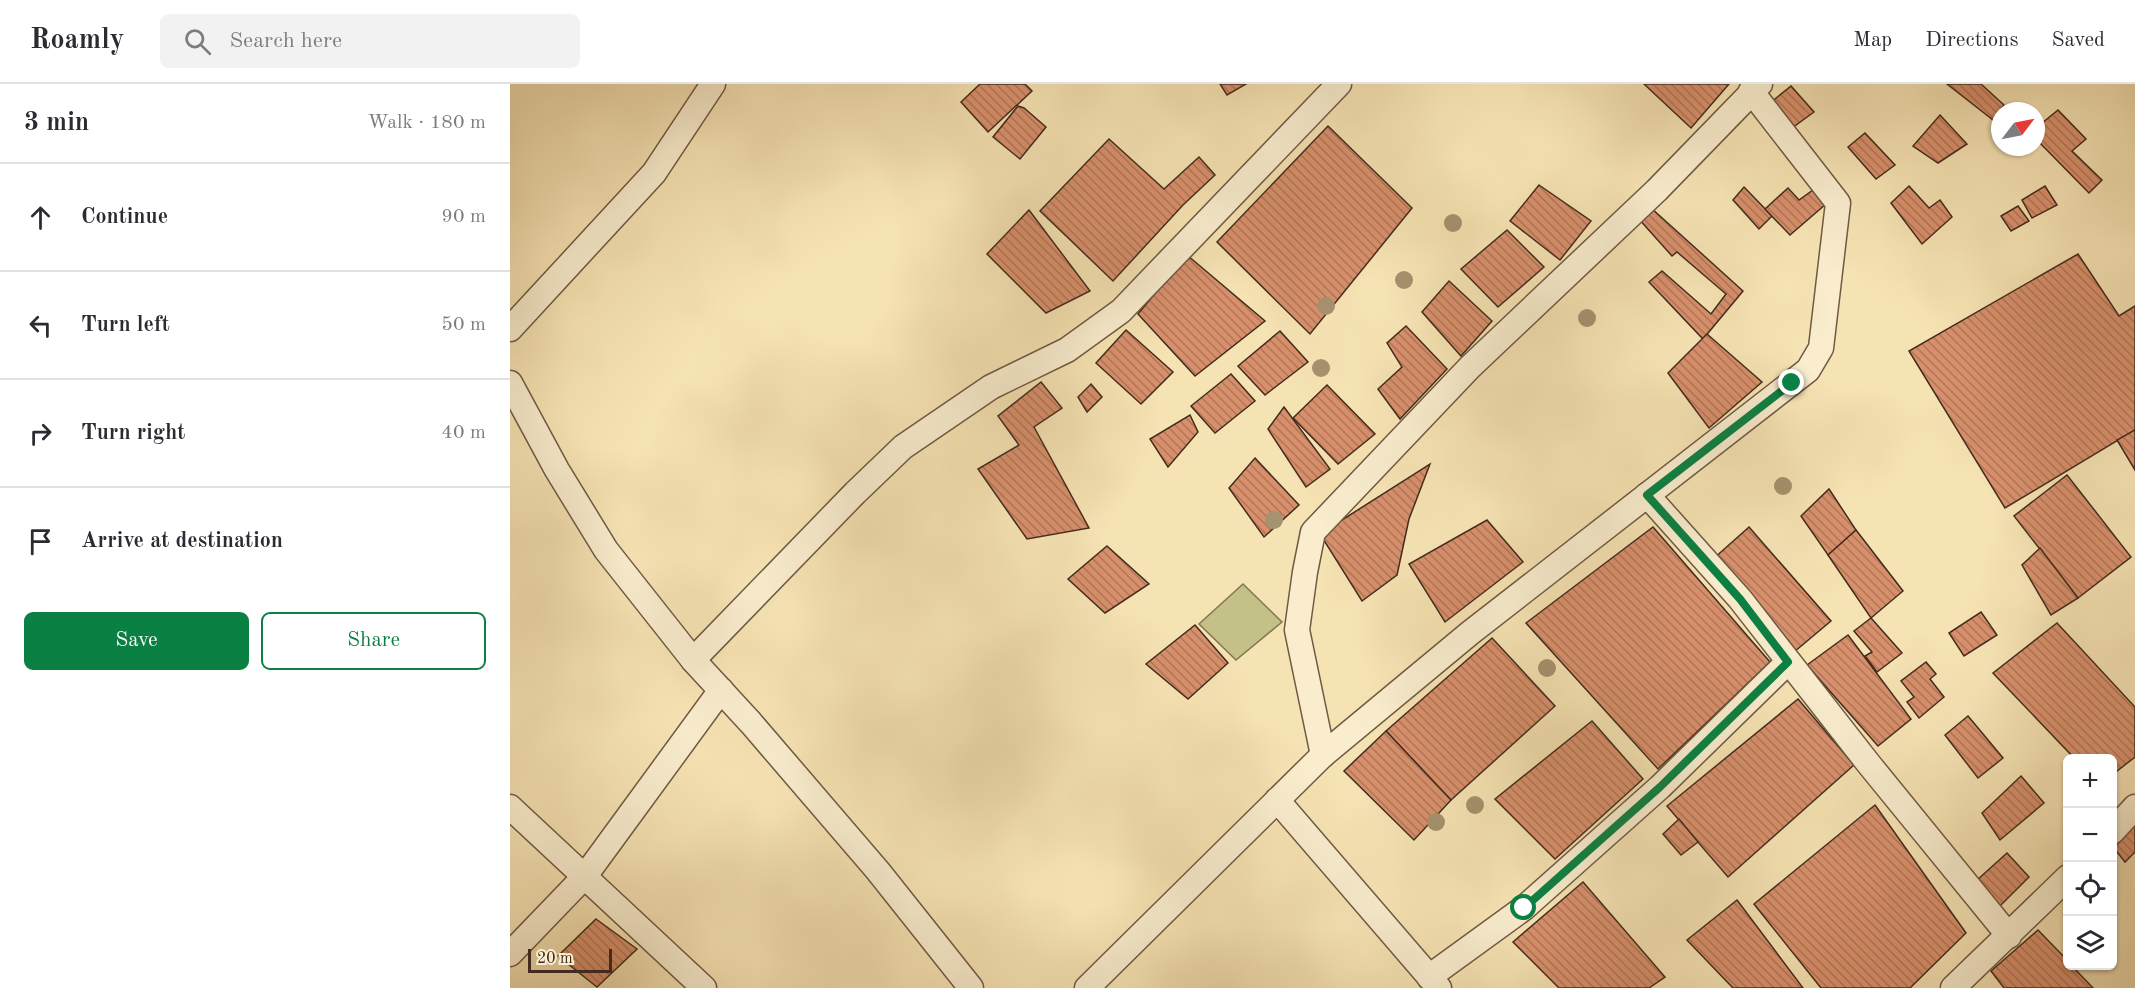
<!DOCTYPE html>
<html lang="en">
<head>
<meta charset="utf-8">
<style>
  :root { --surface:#fff; --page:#f2f2f3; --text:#2b2b33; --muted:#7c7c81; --line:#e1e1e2; --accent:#0b8043 }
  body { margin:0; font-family:"Old Standard TT",serif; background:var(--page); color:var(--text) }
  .controls { position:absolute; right:18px; bottom:18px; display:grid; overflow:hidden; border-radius:9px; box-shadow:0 2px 4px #0004 }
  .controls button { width:54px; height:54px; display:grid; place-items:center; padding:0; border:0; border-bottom:2px solid var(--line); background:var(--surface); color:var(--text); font:30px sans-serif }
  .compass { position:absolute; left:1481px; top:18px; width:54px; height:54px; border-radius:50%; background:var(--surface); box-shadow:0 2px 4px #0004; rotate:58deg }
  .scale { position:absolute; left:18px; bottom:15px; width:84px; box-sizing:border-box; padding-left:6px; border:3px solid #432b1e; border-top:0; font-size:16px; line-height:21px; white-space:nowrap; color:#432b1e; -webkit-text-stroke:4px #f9edce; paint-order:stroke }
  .stop { position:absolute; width:18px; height:18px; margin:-14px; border:4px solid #0b8043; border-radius:50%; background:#fff }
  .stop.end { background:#0b8043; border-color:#fff; box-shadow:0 2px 6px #0008 }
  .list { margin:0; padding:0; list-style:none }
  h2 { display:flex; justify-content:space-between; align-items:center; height:78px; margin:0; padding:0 24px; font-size:26px }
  h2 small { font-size:20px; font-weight:400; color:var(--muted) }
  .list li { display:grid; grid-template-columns:39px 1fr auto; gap:18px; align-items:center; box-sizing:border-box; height:108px; padding:0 24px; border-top:2px solid var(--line) }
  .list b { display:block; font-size:22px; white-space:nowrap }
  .list em { font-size:20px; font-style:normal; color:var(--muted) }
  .actions { display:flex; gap:12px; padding:18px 24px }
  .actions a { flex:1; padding:14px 0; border:2px solid var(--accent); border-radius:9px; text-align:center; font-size:21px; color:var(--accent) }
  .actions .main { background:var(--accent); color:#fff }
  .icon { flex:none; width:33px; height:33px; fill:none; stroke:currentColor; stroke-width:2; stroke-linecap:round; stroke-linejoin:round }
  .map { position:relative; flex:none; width:1625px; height:904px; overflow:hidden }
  header { display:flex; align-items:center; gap:36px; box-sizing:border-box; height:84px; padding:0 30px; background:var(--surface); border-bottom:2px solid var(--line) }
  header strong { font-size:28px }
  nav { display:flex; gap:33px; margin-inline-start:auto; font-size:21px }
  .search { width:420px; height:54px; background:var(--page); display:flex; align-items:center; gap:15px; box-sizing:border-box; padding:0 21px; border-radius:9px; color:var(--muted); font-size:22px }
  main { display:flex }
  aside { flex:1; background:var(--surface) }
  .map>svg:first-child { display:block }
  .green { fill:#c3c188; stroke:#837653; stroke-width:1.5 }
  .building { fill:url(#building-back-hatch); stroke:#432b1e; stroke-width:1.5 }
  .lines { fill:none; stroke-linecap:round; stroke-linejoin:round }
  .street-casing { stroke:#705943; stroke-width:27 }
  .street { stroke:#f9edce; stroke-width:24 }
  .tree { fill:#a5926f }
  .route { stroke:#0b8043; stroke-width:8 }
</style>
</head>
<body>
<header>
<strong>Roamly</strong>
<div class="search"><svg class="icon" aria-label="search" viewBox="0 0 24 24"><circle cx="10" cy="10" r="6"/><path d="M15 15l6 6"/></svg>Search here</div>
<nav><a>Map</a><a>Directions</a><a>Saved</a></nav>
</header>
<main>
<aside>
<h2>3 min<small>Walk · 180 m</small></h2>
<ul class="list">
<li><svg class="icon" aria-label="ahead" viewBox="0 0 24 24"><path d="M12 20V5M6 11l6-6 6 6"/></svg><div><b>Continue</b></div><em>90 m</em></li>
<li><svg class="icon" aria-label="left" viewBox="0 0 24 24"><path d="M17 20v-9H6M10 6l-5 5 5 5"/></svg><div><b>Turn left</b></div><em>50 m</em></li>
<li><svg class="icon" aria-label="right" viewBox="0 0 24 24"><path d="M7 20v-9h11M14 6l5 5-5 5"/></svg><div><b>Turn right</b></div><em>40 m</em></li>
<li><svg class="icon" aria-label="arrive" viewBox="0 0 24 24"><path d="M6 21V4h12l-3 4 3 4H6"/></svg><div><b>Arrive at destination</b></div></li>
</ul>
<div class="actions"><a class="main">Save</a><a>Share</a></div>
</aside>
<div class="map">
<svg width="1625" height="904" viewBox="0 0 1625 904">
  <defs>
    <pattern id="building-back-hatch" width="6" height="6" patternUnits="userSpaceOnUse" patternTransform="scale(1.5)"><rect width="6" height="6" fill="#d8906c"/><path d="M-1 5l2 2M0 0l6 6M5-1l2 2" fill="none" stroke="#b17658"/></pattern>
  </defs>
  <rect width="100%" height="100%" fill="#f6e3b3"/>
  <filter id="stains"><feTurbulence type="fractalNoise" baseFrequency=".00333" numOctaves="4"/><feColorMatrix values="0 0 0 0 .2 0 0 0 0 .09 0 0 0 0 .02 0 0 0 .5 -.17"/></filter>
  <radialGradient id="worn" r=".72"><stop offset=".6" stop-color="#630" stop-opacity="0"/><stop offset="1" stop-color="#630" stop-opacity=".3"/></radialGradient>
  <!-- green -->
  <path class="green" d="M733,500L772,538L726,576L689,540Z"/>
  <!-- building -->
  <g class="building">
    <path d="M470,0H515L522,7L478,48L451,18Z"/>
    <path d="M710,0H736L717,11Z"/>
    <path d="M1134,0H1219L1181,44Z"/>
    <path d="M1437,0H1471L1494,21L1483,36Z"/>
    <path d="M1281,2L1304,28L1282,44L1260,19Z"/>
    <path d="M508,22L514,24L536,43L510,75L483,53Z"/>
    <path d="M1548,26L1576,55L1562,67L1592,96L1579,109L1526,55V44Z"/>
    <path d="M1430,31L1457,60L1428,79L1403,62Z"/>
    <path d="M818,42L902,124L800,250L707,158Z"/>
    <path d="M1355,49L1385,81L1366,95L1338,63Z"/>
    <path d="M599,55L654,105L689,73L705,91L673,121L603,197L530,127Z"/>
    <path d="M1029,101L1081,137L1050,176L1000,137Z"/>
    <path d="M1399,102L1419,124L1430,116L1442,133L1412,160L1381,119Z"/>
    <path d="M1535,102L1547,121L1522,134L1512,116Z"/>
    <path d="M1234,103L1262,132L1249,145L1223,116Z"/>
    <path d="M1278,104L1289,116L1303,106L1316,120L1280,151L1255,125Z"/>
    <path d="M1508,122L1519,137L1501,147L1491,132Z"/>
    <path d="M1140,123L1233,207L1193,255L1139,198L1152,187L1201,230L1216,210L1167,168L1162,172L1128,134Z"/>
    <path d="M519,126L580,207L536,229L477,170Z"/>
    <path d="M997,146L1034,183L988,223L951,185Z"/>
    <path d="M1568,170L1609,232L1625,222V346L1495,424L1399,267Z"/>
    <path d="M677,171L755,237L685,292L628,230Z"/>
    <path d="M939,197L982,237L951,272L912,228Z"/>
    <path d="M896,242L937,285L890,335L868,305L892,283L877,259Z"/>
    <path d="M616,246L663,288L631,320L586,279Z"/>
    <path d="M770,247L798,278L755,311L728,282Z"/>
    <path d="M1197,250L1252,298L1199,344L1158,289Z"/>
    <path d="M721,290L745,317L705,349L681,322Z"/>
    <path d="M531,298L552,324L524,343L579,444L517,455L468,385L509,361L488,332Z"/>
    <path d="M581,300L592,313L577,328L568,313Z"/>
    <path d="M817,301L865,350L828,380L783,334Z"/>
    <path d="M774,323L820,385L796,403L758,345Z"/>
    <path d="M680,331L688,348L658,383L640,355Z"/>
    <path d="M1625,346V386L1607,356Z"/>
    <path d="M745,374L789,421L754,453L719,404Z"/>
    <path d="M920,380L899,435L887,491L852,517L810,450Z"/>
    <path d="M1557,391L1621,473L1568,514L1504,432Z"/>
    <path d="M1319,405L1346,446L1318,471L1291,432Z"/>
    <path d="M977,436L1013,478L935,538L899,480Z"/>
    <path d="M1143,443L1260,578L1148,685L1016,539Z"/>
    <path d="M1239,443L1321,537L1284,568L1202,476Z"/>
    <path d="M1346,446L1393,507L1361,534L1318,471Z"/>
    <path d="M597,462L639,500L595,529L558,495Z"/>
    <path d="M1530,464L1568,514L1541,531L1512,481Z"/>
    <path d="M1471,528L1487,551L1454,572L1439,549Z"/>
    <path d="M1361,534L1392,569L1367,588L1355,572L1362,568L1344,547Z"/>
    <path d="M1547,539L1625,623V673L1602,691V674H1564L1483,589Z"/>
    <path d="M685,541L718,579L678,615L636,580Z"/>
    <path d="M1338,551L1401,635L1368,662L1297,581Z"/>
    <path d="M982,554L1045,622L941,716L876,647Z"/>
    <path d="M1416,578L1426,590L1420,595L1434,613L1409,634L1397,618L1404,613L1391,597Z"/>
    <path d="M1288,615L1344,681L1218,793L1157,722Z"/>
    <path d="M1458,632L1493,674L1468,694L1435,651Z"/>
    <path d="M1082,637L1133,695L1045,775L985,715Z"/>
    <path d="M876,647L941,716L904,756L834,687Z"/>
    <path d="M1511,692L1534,719L1490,756L1472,729Z"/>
    <path d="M1365,721L1456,849L1400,904H1311L1244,820Z"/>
    <path d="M1169,735L1188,758L1171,771L1153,750Z"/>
    <path d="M1625,740V768L1615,778L1604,764Z"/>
    <path d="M1497,769L1519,793L1489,823L1466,797Z"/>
    <path d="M1073,798L1155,893L1139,904H1049L1003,858Z"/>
    <path d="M1227,816L1293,904H1223L1177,856Z"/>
    <path d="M86,835L127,865L87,903L48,872Z"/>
    <path d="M1528,846L1558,877V882H1562L1583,904H1494L1481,887Z"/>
  </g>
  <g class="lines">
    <defs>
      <g id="street">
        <path d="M0,245L144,89L203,0"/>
        <path d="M0,299L47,386L96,466L183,576L241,639L368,787L461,904"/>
        <path d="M1137,411L1230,515L1358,679L1499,852"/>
        <path d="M183,576L345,409L393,363L481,303L557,266L611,227L829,0"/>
        <path d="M813,671L787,546L795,488L803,448L960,283L1147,106L1250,0"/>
        <path d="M767,716L929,904"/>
        <path d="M0,723L194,904"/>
        <path d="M1602,748L1625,723"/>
        <path d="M0,870L75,792L211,606"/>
        <path d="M919,893L1014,824L1150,703L1278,578"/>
        <path d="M577,904L813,671L960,549L1298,286L1311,264L1328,119L1241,7"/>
        <path d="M1443,904L1558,793"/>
      </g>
    </defs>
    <!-- street casing -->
    <use href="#street" class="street-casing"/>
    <!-- street -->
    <use href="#street" class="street"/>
  </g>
  <!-- trees -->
  <g class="tree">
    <circle cx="943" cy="139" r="9"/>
    <circle cx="894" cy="196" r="9"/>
    <circle cx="816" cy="222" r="9"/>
    <circle cx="1077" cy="234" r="9"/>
    <circle cx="811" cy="284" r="9"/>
    <circle cx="1273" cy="402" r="9"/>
    <circle cx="764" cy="436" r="9"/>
    <circle cx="1037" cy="584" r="9"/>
    <circle cx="965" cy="721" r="9"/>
    <circle cx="926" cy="738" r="9"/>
  </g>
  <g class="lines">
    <!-- route -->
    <path class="route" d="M1014,824L1150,703L1278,578L1230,515L1137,411L1282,299"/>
  </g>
  <rect width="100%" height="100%" filter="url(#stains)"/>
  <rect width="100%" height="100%" fill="url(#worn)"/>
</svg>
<div class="controls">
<button>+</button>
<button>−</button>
<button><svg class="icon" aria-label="locate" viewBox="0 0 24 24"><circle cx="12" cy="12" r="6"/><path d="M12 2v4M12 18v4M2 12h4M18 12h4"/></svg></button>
<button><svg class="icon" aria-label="layers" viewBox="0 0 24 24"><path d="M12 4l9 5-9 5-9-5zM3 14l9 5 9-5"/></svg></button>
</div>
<svg class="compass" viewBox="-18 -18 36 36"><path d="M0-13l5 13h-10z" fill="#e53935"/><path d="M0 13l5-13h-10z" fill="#7c7c81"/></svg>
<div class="scale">20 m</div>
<div class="stop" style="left:1014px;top:824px"></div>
<div class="stop end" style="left:1282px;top:299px"></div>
</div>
</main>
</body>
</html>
